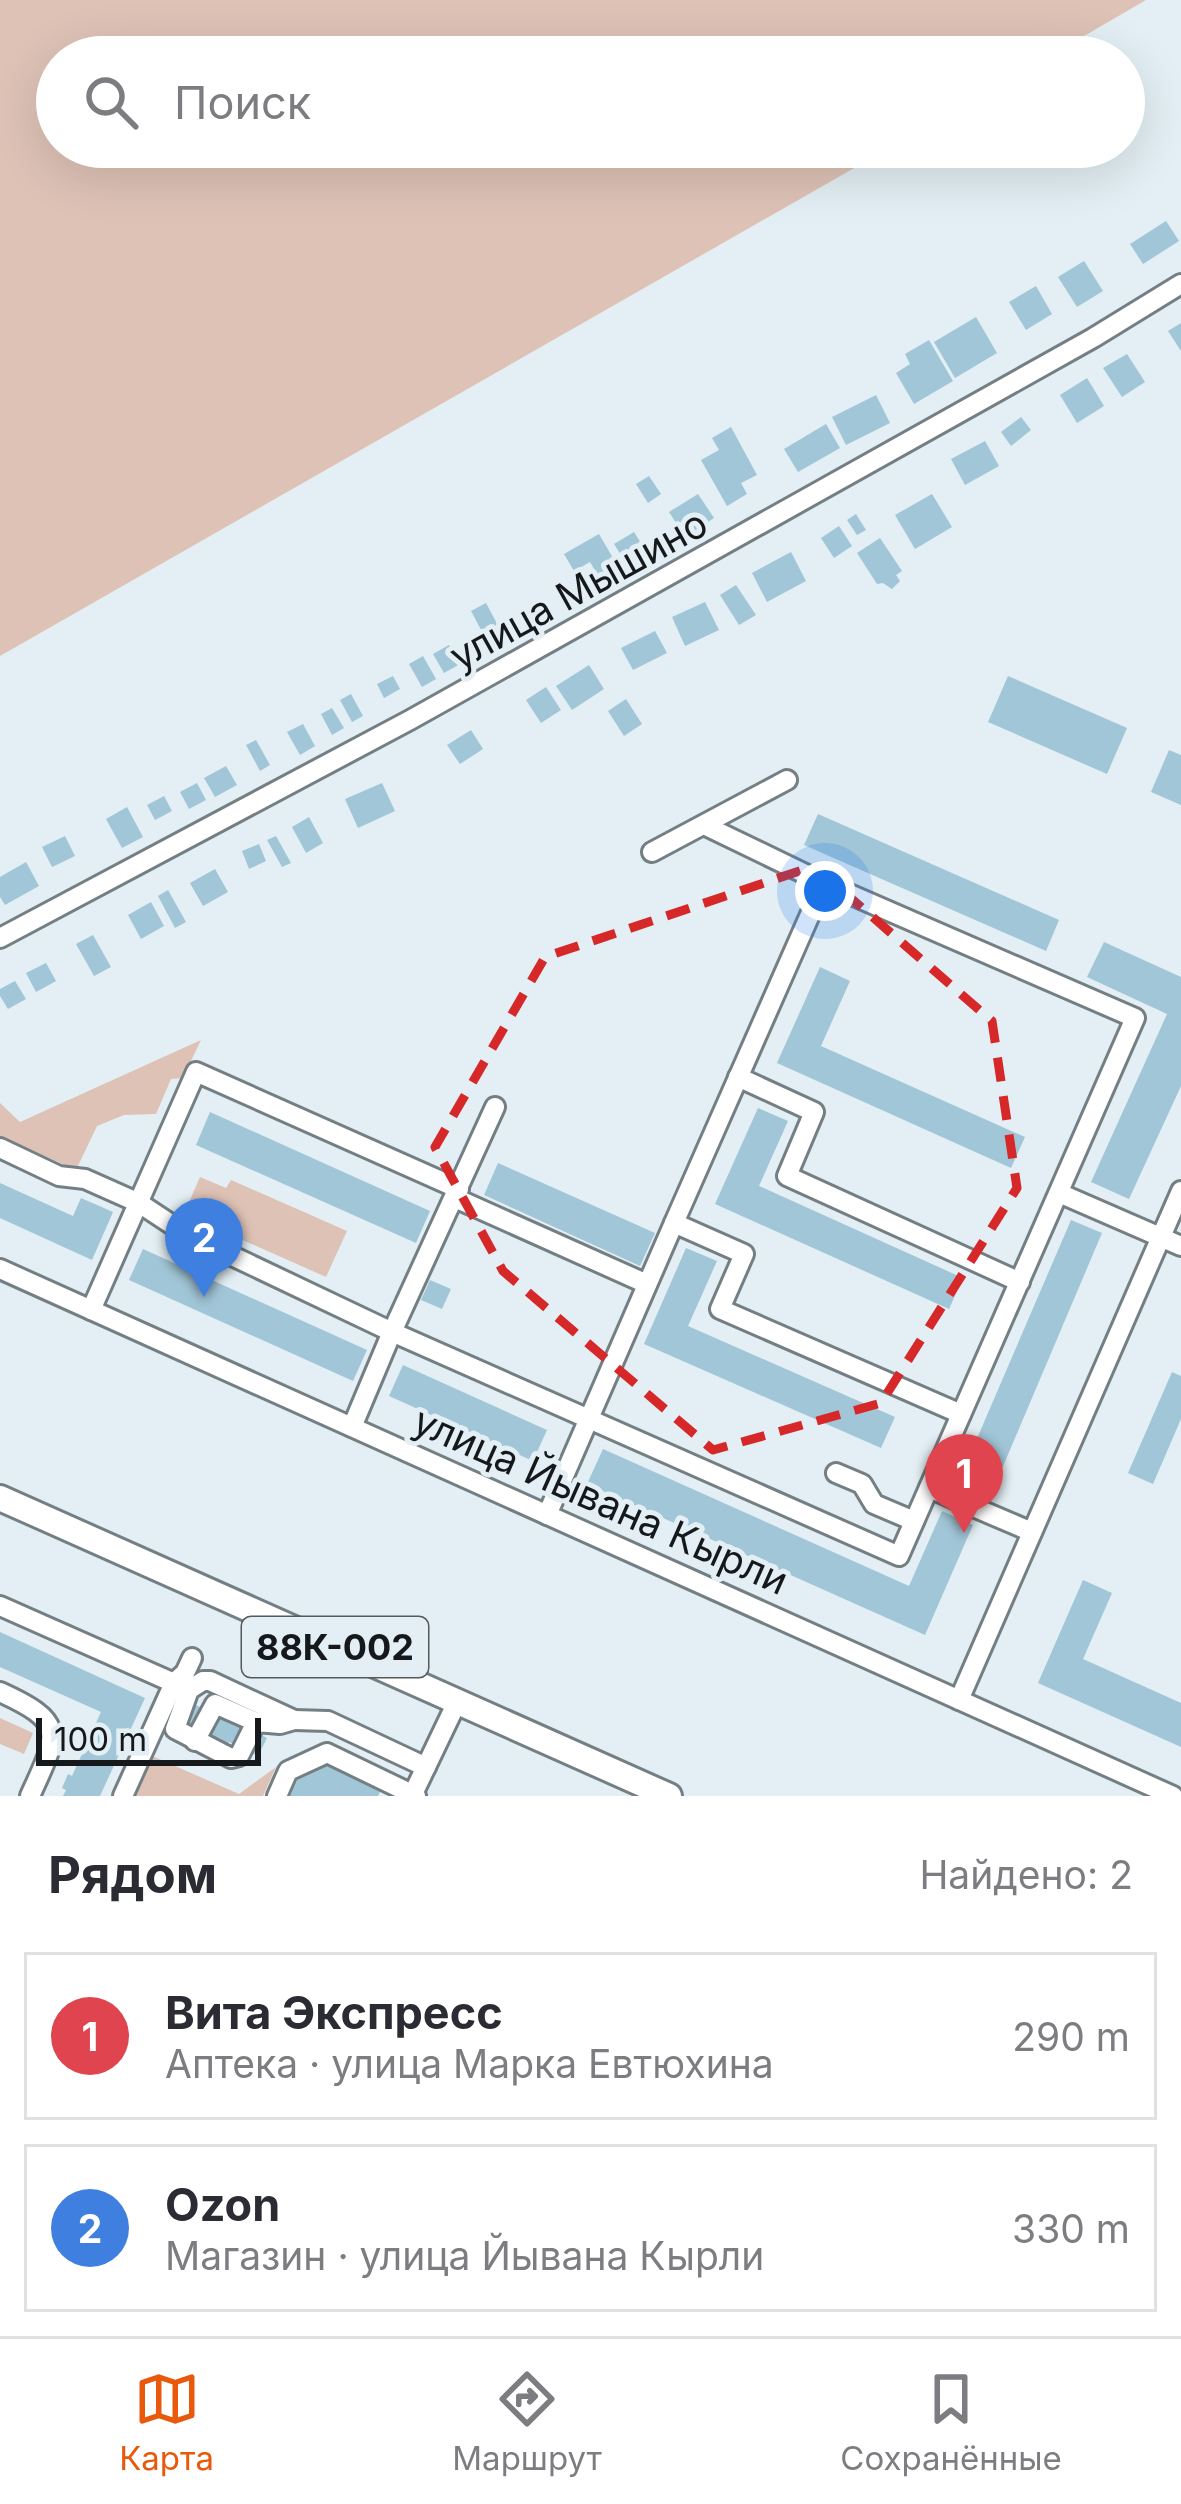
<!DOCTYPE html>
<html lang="ru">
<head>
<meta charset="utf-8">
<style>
  :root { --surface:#fff; --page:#f2f2f3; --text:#2b2b33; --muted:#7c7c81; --line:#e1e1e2; --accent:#ea580c }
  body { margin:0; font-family:Inter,sans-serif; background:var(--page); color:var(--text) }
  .scale { position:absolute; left:36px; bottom:30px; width:225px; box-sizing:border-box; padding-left:12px; border:6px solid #15191b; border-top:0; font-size:33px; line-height:42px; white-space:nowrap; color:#15191b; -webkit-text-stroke:9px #e3eff4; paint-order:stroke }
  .you { position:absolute; left:825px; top:891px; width:42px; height:42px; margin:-30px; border:9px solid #fff; border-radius:50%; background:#1a73e8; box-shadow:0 0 0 18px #1a73e833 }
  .badge { display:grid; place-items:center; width:78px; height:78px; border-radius:50%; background:var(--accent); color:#fff; font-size:39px; font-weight:700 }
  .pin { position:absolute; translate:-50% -99px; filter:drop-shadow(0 3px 6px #0008) }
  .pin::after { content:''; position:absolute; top:63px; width:42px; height:36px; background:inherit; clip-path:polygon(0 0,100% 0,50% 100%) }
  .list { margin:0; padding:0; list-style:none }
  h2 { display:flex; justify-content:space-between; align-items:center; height:156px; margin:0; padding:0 48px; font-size:51px }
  h2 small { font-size:39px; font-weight:400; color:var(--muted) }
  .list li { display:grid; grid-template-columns:78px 1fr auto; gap:36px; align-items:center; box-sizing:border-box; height:168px; margin:0 24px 24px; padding:0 24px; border:3px solid var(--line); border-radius:0px }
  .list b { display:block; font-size:45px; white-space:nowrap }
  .list p { margin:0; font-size:39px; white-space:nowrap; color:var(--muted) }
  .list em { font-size:39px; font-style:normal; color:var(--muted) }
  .icon { flex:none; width:66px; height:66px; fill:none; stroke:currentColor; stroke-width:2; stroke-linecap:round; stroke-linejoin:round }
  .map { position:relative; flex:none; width:1181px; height:1796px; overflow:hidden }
  .search { position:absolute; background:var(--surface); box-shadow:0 12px 48px #0002; left:36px; right:36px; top:36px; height:132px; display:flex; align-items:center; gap:30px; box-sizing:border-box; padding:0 42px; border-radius:66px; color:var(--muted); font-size:45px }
  .sheet { height:540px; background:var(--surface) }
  nav { display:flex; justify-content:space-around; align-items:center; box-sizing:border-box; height:168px; border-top:3px solid var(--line); background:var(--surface); font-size:33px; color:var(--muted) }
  nav a { display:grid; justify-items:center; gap:6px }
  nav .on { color:var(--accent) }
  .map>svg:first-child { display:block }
  .green { fill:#dec2b6 }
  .building { fill:#a1c6d7 }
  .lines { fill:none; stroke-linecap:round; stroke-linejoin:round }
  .minor-casing { stroke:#747f84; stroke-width:24 }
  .major-casing { stroke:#747f84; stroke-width:30 }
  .minor { stroke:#fff; stroke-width:18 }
  .major { stroke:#fff; stroke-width:24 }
  .marked { fill:none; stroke:#d62828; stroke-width:9; stroke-dasharray:24 15; stroke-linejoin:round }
  .labels { text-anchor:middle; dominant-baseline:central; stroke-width:10; stroke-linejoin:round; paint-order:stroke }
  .shield { fill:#e3eff4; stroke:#53595c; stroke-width:3 }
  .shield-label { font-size:36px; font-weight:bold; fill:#15191b }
  .street-label { font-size:39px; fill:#15191b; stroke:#e3eff4 }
</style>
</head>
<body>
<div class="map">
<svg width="1181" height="1796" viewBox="0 0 1181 1796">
  <rect width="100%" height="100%" fill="#e3eff4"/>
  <!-- green -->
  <g class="green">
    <path d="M0,0H1146L1048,57H57V147H891L0,656Z"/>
    <path d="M201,1040L183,1078L171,1079L156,1114L124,1115L97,1126L76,1170L0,1136V1103L20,1122Z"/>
    <path d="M200,1177L226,1188L231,1180L347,1231L326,1277L184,1214Z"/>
    <path d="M0,1718L33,1733L24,1754L0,1744Z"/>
    <path d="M150,1755L239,1794L276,1767L263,1796H132Z"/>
  </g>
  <!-- building -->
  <g class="building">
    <path d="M1166,221L1179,241L1143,264L1130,244Z"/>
    <path d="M1084,261L1103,291L1077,307L1058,277Z"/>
    <path d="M1036,286L1052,314L1026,330L1009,302Z"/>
    <path d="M976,317L997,353L955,378L934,342Z"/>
    <path d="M1181,323V351L1168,331Z"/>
    <path d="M929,340L953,381L914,404L896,373L910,364L905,354Z"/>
    <path d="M1127,354L1145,382L1122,397L1103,368Z"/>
    <path d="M1087,378L1104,406L1077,423L1060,395Z"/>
    <path d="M876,395L890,423L846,445L832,417Z"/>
    <path d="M1021,417L1031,430L1011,446L1001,432Z"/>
    <path d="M826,424L840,448L798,472L784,449Z"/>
    <path d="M731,427L757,475L741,483L747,494L727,506L701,460L719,450L712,438Z"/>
    <path d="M985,441L999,466L965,485L951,459Z"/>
    <path d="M649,476L661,494L648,503L636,484Z"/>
    <path d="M698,494L714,518L685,537L669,512Z"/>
    <path d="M932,494L952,527L915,549L895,515Z"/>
    <path d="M856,514L866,530L857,535L847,520Z"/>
    <path d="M839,526L852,546L834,558L821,538Z"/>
    <path d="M634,532L649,556L630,569L614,544Z"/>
    <path d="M599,534L620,570L601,581L590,562L574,571L564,554Z"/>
    <path d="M880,538L902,571L896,575L900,581L892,589L883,583L877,584L857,553Z"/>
    <path d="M791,552L806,581L767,602L752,573Z"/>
    <path d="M736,585L756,615L739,625L720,595Z"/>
    <path d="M705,602L719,630L685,646L672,617Z"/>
    <path d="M486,603L503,635L488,643L471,611Z"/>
    <path d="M655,631L667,653L633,670L621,648Z"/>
    <path d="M449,645L460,664L444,673L433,654Z"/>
    <path d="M423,656L436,679L422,687L409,664Z"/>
    <path d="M589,665L604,689L572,710L556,686Z"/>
    <path d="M393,676L400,689L384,698L377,684Z"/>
    <path d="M1008,676L1127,728L1107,774L988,722Z"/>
    <path d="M546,687L561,710L541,723L526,700Z"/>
    <path d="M351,694L363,716L352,722L340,700Z"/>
    <path d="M626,699L642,724L624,736L608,711Z"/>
    <path d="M332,708L344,728L332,735L321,714Z"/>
    <path d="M303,724L315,746L300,755L287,732Z"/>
    <path d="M471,730L483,749L460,764L447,745Z"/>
    <path d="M256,740L270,765L260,771L246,745Z"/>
    <path d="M1169,750L1181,755V805L1151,792Z"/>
    <path d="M226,766L237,785L215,797L204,778Z"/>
    <path d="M197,783L206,800L189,809L180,792Z"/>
    <path d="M382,783L395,811L358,828L345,799Z"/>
    <path d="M164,796L172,811L155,820L147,805Z"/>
    <path d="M127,807L143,837L122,848L106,819Z"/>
    <path d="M818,814L1059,920L1046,951L804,845Z"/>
    <path d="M309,817L323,843L306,853L292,827Z"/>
    <path d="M65,836L75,856L52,867L42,847Z"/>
    <path d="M276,836L291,863L282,867L267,840Z"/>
    <path d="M259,844L266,861L249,869L242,851Z"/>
    <path d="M26,862L39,886L5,905L0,897V877Z"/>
    <path d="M215,869L228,892L203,906L190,883Z"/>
    <path d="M168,890L186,922L175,928L158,896Z"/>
    <path d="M151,902L164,926L141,939L128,915Z"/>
    <path d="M93,935L111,967L94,976L76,944Z"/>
    <path d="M1104,942L1181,977V1086L1129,1199L1091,1182L1167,1014L1087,977Z"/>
    <path d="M46,963L56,981L36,992L26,973Z"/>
    <path d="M820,967L850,981L821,1046L1025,1137L1011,1168L777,1063Z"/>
    <path d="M15,981L26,999L8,1009L0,996V989Z"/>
    <path d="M758,1108L788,1121L759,1186L963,1278L949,1309L715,1204Z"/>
    <path d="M210,1112L430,1211L416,1243L196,1145Z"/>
    <path d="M498,1163L655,1233L640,1266L484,1195Z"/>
    <path d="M0,1183L73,1216L81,1198L113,1212L92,1260L0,1218Z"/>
    <path d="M1071,1220L1102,1233L1001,1471L969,1457Z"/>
    <path d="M686,1248L717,1261L688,1326L895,1417L881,1448L644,1344Z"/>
    <path d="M143,1249L367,1350L353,1381L129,1280Z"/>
    <path d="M430,1280L451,1289L442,1309L421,1300Z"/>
    <path d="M403,1365L547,1430L533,1461L389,1396Z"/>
    <path d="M1172,1372L1181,1376V1419L1153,1484L1128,1473Z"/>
    <path d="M603,1449L909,1586L942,1511L973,1525L925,1635L587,1484Z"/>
    <path d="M1083,1580L1112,1593L1083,1659L1181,1703V1747L1038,1683Z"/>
    <path d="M0,1632L145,1698L100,1796H63L66,1790L62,1788L68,1774L72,1776L101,1712L0,1667Z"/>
    <path d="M194,1704L223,1719L226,1714L239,1724L267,1738L258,1756L229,1742L228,1744L186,1722Z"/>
    <path d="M323,1761L381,1790L378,1796H290L302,1770Z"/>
  </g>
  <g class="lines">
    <defs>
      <g id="minor">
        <path d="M652,852L787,780"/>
        <path d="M0,938L410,720L1093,338L1181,284"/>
        <path d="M738,1077L814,1112L787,1176L1020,1282"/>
        <path d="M0,1148L59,1176L85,1179L139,1203L186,1234L392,1332L899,1556L1135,1018L824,883L708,827"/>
        <path d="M1059,1193L1181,1246"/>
        <path d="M455,1198L647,1284"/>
        <path d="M674,1223L824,883"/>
        <path d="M0,1269L1173,1796"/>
        <path d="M91,1310L196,1072L459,1189"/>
        <path d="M352,1427L392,1332L495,1107"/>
        <path d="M836,1473L862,1484L874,1504L914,1521"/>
        <path d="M929,1488L1032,1532"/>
        <path d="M547,1515L674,1223L744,1254L720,1309L961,1414"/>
        <path d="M0,1606L174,1683L123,1796"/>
        <path d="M203,1681H210L294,1720L280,1724L256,1722L239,1756L231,1758L175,1729L189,1690Z"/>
        <path d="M174,1683L185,1673L192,1658"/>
        <path d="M0,1692C68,1723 58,1734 30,1796"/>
        <path d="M959,1700L1181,1191"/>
        <path d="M294,1720L328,1721L426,1767"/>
        <path d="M195,1741L215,1704L256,1722"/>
        <path d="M277,1796L288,1771L327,1753L416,1796"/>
        <path d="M412,1796L457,1702"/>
      </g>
      <path id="major" d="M0,1498L669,1796"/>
    </defs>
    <!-- minor casing -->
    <use href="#minor" class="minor-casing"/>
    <!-- major casing -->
    <use href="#major" class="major-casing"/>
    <!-- minor -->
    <use href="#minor" class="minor"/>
    <!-- major -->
    <use href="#major" class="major"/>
  </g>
  <!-- marked area -->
  <path class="marked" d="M814,866L992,1021L1017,1188L881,1403L713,1450L503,1271L435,1147L545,957Z"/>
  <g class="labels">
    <!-- shield labels -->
    <rect class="shield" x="242" y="1617" width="186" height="60" rx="9"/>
    <g class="shield-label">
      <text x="335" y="1647">88К-002</text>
    </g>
    <!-- street labels -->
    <g class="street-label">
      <text transform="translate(578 589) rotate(-29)">улица Мышино</text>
      <text transform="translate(601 1500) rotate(24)">улица Йывана Кырли</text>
    </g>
  </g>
</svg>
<div class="scale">100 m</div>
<div class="you"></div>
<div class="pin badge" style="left:964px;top:1533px;background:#e0444e">1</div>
<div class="pin badge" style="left:204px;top:1297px;background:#3f7fe0">2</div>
<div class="search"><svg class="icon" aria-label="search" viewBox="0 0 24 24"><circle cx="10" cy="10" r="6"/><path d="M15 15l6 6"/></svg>Поиск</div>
</div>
<section class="sheet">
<h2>Рядом<small>Найдено: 2</small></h2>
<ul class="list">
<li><span class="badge" style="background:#e0444e">1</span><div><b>Вита Экспресс</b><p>Аптека · улица Марка Евтюхина</p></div><em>290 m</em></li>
<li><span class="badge" style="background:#3f7fe0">2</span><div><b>Ozon</b><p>Магазин · улица Йывана Кырли</p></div><em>330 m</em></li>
</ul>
</section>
<nav>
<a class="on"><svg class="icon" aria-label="map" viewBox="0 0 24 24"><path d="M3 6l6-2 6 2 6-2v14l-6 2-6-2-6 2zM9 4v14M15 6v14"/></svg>Карта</a>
<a><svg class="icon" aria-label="directions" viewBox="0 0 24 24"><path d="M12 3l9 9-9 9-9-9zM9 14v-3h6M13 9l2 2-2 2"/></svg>Маршрут</a>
<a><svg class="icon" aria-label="saved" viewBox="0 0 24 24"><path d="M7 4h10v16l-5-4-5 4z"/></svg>Сохранённые</a>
</nav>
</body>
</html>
